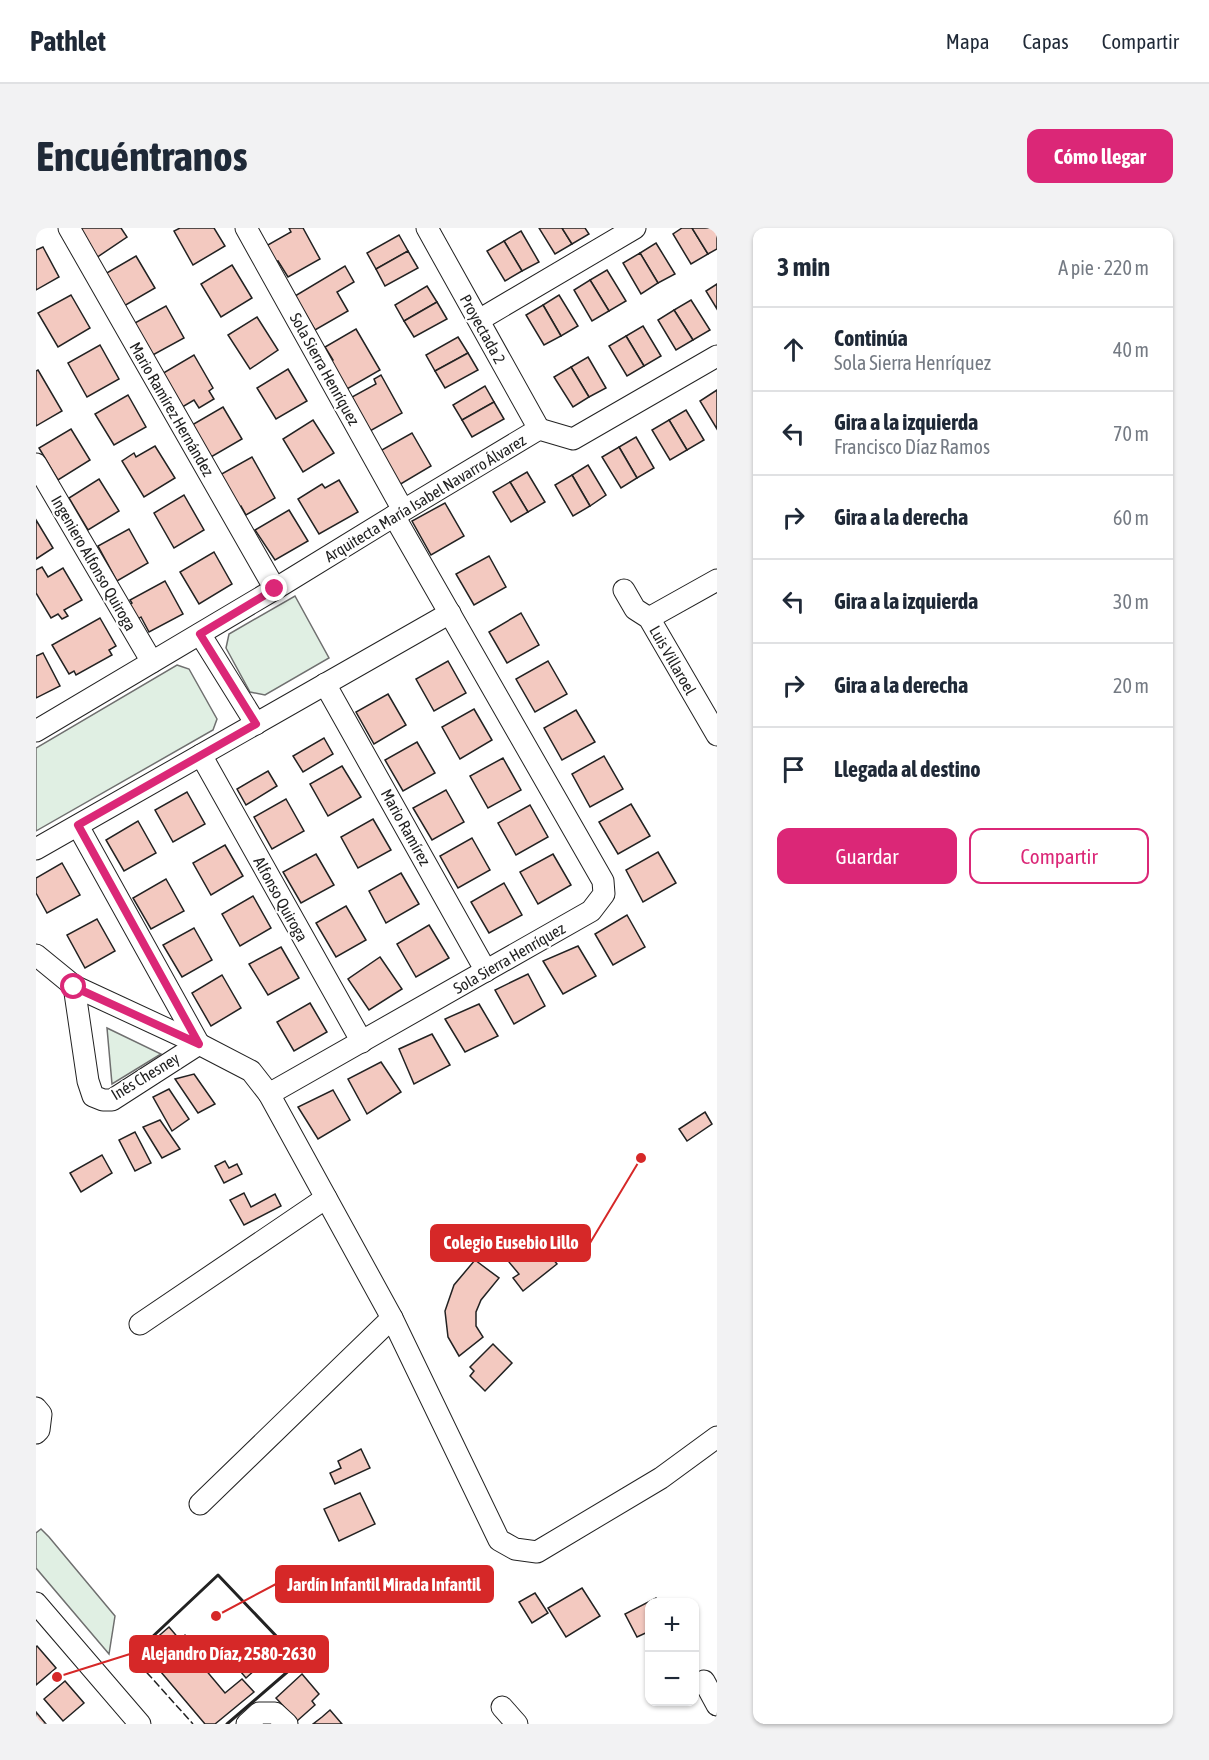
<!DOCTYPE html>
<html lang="es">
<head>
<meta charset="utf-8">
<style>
  :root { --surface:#fff; --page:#f2f2f3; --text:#1f2937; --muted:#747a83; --line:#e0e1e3; --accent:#db2777 }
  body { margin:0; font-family:"Asap Condensed",sans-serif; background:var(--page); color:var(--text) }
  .controls { position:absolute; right:18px; bottom:18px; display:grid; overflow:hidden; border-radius:12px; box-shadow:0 2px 4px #0004 }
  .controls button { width:54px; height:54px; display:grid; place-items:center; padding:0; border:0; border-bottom:2px solid var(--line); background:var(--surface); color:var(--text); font:30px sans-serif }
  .stop { position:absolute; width:18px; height:18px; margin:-14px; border:4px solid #db2777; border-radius:50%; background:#fff }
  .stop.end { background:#db2777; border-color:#fff; box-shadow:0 2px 6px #0008 }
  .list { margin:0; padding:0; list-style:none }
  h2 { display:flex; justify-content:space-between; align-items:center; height:78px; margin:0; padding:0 24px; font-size:26px }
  h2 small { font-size:20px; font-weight:400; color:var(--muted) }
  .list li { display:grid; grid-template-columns:39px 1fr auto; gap:18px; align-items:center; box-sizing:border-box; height:84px; padding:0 24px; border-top:2px solid var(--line) }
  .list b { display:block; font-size:22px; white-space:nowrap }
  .list p { margin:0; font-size:20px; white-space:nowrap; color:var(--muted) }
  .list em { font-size:20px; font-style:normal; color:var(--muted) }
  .actions { display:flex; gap:12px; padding:18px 24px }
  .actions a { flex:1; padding:14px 0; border:2px solid var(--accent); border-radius:12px; text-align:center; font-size:21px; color:var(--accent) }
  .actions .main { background:var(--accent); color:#fff }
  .icon { flex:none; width:33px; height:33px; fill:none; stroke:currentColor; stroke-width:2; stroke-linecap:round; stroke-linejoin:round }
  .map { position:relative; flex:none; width:681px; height:1496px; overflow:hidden; border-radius:12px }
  header { display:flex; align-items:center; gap:36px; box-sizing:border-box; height:84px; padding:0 30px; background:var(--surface); border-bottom:2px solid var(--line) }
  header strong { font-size:28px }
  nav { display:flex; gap:33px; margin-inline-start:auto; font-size:21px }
  .intro { display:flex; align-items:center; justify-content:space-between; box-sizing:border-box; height:144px; padding:0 36px }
  h1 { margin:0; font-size:42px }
  .button { padding:15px 27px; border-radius:12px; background:var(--accent); color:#fff; font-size:21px; font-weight:700 }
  main { display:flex; gap:36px; padding:0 36px }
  aside { flex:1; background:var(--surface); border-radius:12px; box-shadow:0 2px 4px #0004 }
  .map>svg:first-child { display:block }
  .green { fill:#e0efe3; stroke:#6f6f6f; stroke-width:1.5 }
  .building { fill:#f3c9c0; stroke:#222; stroke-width:1.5 }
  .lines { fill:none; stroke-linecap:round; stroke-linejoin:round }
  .street-casing { stroke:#222; stroke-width:23 }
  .street { stroke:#fff; stroke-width:21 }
  .fence { stroke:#222; stroke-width:1.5; stroke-dasharray:8 3; stroke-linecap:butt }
  .wall { stroke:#222; stroke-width:3 }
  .route { stroke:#db2777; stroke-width:8 }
  .labels { text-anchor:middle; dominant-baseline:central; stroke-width:4.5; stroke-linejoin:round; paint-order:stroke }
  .street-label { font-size:16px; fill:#222; stroke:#fff }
  .leader { fill:none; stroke:#d62828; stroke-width:2 }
  .callout-dot { fill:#d62828; stroke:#fff; stroke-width:2 }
  .callout { fill:#d62828; stroke:#d62828; stroke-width:2 }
  .callout-label { font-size:18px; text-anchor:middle; font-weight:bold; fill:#fff }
</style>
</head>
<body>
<header>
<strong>Pathlet</strong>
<nav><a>Mapa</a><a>Capas</a><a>Compartir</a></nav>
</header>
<div class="intro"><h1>Encuéntranos</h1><a class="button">Cómo llegar</a></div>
<main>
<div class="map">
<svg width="681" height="1496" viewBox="0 0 681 1496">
  <rect width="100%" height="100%" fill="#fff"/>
  <!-- green -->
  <g class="green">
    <path d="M259,368L293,430L229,467L214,464L190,420L193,406Z"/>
    <path d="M141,437L153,441L181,491L177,502L0,603V520Z"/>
    <path d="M71,800L125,826L76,856Z"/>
    <path d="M5,1301L13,1309L79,1388L73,1426L0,1340V1305Z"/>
  </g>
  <!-- building -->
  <g class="building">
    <path d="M40,0H85L91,9L60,30Z"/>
    <path d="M144,0H178L189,18L157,37L138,3Z"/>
    <path d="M253,0H267L284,31L252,49L242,33L239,34L230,18L255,4Z"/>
    <path d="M503,0H526L536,16L519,26Z"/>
    <path d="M526,0H549L553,6L536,16Z"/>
    <path d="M646,0H656L672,26L655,36L637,6Z"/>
    <path d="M656,0H679L681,4V21L672,26Z"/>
    <path d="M485,3L503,34L486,43L468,13Z"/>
    <path d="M363,7L372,23L340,41L331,25Z"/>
    <path d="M468,13L486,43L469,53L451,23Z"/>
    <path d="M620,15L639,46L622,55L604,25Z"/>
    <path d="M7,19L23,49L0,62V22Z"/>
    <path d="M372,23L382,40L349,58L340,41Z"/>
    <path d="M604,25L622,55L605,66L587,35Z"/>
    <path d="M100,28L119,60L88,78L69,46Z"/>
    <path d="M196,37L216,70L185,89L165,56Z"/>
    <path d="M309,38L318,54L301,64L312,83L279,102L259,68Z"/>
    <path d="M571,42L590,73L573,83L554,52Z"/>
    <path d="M554,52L573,83L556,93L538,62Z"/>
    <path d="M681,56V81L670,63Z"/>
    <path d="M391,58L401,74L368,93L359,77Z"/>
    <path d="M35,67L54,100L22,119L2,85Z"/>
    <path d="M523,67L542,98L525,108L507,77Z"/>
    <path d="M655,72L674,102L657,112L638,82Z"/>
    <path d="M401,74L411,91L378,109L368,93Z"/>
    <path d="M507,77L525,108L508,117L490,87Z"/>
    <path d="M130,78L148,110L115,128L97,96Z"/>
    <path d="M638,82L657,112L640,122L622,92Z"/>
    <path d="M221,89L242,122L214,141L192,107Z"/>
    <path d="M607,98L625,128L608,138L590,108Z"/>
    <path d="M320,101L344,142L304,165L288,137L297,132L289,119Z"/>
    <path d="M590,108L608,138L591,148L573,118Z"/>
    <path d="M422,109L432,125L399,143L390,127Z"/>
    <path d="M64,117L83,151L51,169L32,135Z"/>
    <path d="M432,125L442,142L409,160L399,143Z"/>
    <path d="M158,127L177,160L173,163L178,171L163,180L158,172L143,181L124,147Z"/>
    <path d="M552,129L570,160L553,169L535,139Z"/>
    <path d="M535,139L553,169L537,179L518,149Z"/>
    <path d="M252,141L271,173L240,191L221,160Z"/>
    <path d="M2,142L26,183L0,198V143Z"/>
    <path d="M345,147L366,185L334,203L316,169L340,156L338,151Z"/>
    <path d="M449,158L458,174L426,192L417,177Z"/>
    <path d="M681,162V201L664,173Z"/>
    <path d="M92,167L110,199L78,217L59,186Z"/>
    <path d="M458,174L468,191L436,209L426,192Z"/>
    <path d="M187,179L206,211L175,229L156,197Z"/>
    <path d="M650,182L668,212L651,222L633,192Z"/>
    <path d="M277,192L298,225L267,244L247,211Z"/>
    <path d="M633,192L651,222L634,232L616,202Z"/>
    <path d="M35,201L54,232L22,252L3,220Z"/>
    <path d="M376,205L395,238L363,257L344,223Z"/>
    <path d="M600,209L618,240L601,250L583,219Z"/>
    <path d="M119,218L139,250L108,269L86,233L98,225L100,229Z"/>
    <path d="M583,219L601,250L585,260L566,229Z"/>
    <path d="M216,229L239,270L210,287L205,278L201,281L182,248Z"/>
    <path d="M552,237L570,267L554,278L536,247Z"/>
    <path d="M491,244L509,274L492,284L474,254Z"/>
    <path d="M536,247L554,278L537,288L519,257Z"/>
    <path d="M63,251L83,283L52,302L33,270Z"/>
    <path d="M303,252L322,284L283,306L262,271L286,256L289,260Z"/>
    <path d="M474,254L492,284L475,294L457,264Z"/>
    <path d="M148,267L168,302L138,320L118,285Z"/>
    <path d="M409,275L428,308L395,327L376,293Z"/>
    <path d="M253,282L272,313L239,332L219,302Z"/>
    <path d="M0,292L17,320L0,331Z"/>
    <path d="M93,301L112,335L81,353L62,318Z"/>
    <path d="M178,324L196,356L163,376L144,344Z"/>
    <path d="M453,328L470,359L438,377L420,346Z"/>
    <path d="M6,339L12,349L27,340L46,372L28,382L32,388L26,391L22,386L15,390L0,365V342Z"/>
    <path d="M129,353L147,386L113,404L105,389L99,393L89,379L96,375L94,372Z"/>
    <path d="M485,385L503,417L471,435L453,404Z"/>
    <path d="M64,390L80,418L73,422L76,427L40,447L38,443L33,446L16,417Z"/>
    <path d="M7,425L24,458L0,470V428Z"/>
    <path d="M412,433L430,465L398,483L380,451Z"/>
    <path d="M512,433L531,466L499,484L480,451Z"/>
    <path d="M352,466L370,497L338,516L320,484Z"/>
    <path d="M438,481L456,512L424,531L406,499Z"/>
    <path d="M540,482L559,514L526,532L508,500Z"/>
    <path d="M288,510L297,526L267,544L257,528Z"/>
    <path d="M381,514L399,545L367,563L349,532Z"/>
    <path d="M568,528L587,561L554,579L536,546Z"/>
    <path d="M467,530L485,562L452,580L434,548Z"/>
    <path d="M306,538L325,569L292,588L274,556Z"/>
    <path d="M232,543L241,558L210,577L201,561Z"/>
    <path d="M410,562L428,594L396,612L377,580Z"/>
    <path d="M151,564L169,596L137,614L119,582Z"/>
    <path d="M250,571L268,603L236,621L218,589Z"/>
    <path d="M595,576L614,608L582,626L563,594Z"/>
    <path d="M494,577L512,609L480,627L462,595Z"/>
    <path d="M337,591L355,622L322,640L305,609Z"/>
    <path d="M102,593L120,625L88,643L70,612Z"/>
    <path d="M436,610L454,642L422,660L404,628Z"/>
    <path d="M189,617L207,648L175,667L157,635Z"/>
    <path d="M622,624L640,655L607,674L590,642Z"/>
    <path d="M280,626L298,657L265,675L247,644Z"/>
    <path d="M517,626L535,657L502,676L484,644Z"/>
    <path d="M26,635L44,667L11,685L0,665V650Z"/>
    <path d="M365,645L383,676L350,695L333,663Z"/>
    <path d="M130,651L148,683L115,701L97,670Z"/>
    <path d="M468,655L486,687L453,705L435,674Z"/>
    <path d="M217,668L235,700L204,718L186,686Z"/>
    <path d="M310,678L330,712L300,729L280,695Z"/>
    <path d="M591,687L609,719L577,737L559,706Z"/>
    <path d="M61,691L79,723L49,740L31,707Z"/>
    <path d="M393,697L413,730L380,749L361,716Z"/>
    <path d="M158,700L176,732L146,749L127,717Z"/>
    <path d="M542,718L560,748L527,766L507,733Z"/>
    <path d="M245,719L263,750L232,767L213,736Z"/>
    <path d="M344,729L366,761L333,782L312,751Z"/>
    <path d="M492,746L509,778L478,796L459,762Z"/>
    <path d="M186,747L205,780L175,798L156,765Z"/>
    <path d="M274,775L291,804L258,823L241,794Z"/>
    <path d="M443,776L462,808L429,824L409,791Z"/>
    <path d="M396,806L414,837L378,856L363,821Z"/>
    <path d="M345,834L365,864L331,886L312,851Z"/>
    <path d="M158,846L179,876L162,885L139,851Z"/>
    <path d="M133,861L153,891L136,903L117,869Z"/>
    <path d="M297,862L314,892L282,911L262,879Z"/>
    <path d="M669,884L676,896L651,913L643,901Z"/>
    <path d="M124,892L144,921L126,930L107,899Z"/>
    <path d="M99,904L115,935L99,943L83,912Z"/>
    <path d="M66,927L76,945L45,964L34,945Z"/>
    <path d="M189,933L193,940L201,936L206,946L188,955L179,938Z"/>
    <path d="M208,965L215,979L239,966L245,978L208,997L194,972Z"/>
    <path d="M496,1005L521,1036L487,1063L477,1050L483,1046L468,1028Z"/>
    <path d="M439,1032L463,1050L445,1072L440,1084V1098L447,1109L423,1128L412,1109L409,1083L418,1057Z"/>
    <path d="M457,1116L476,1135L449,1163L434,1148L438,1143L434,1139Z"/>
    <path d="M325,1221L334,1240L299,1256L294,1245L305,1240L302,1233Z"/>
    <path d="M324,1265L339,1296L303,1313L288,1281Z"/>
    <path d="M546,1360L564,1388L530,1409L512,1380Z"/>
    <path d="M499,1365L512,1385L496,1395L483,1374Z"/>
    <path d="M620,1370L622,1374H614V1403L601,1409L589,1386Z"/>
    <path d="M133,1399L144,1412L149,1407L163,1423L158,1428L189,1465L206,1451L218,1464L179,1496H169L114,1431L117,1428L110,1419Z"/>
    <path d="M208,1409L228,1434L210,1450L189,1425Z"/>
    <path d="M1,1418L20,1440L0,1457V1419Z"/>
    <path d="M266,1446L283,1466L276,1473L279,1477L261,1493L240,1470Z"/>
    <path d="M29,1453L48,1475L27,1493L8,1471Z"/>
    <path d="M294,1482L306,1496H277L286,1489Z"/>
    <path d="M0,1484L10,1496H0Z"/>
  </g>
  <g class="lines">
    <defs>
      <g id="street">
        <path d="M33,0L239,361"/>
        <path d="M210,0L367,282"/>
        <path d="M391,0L503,201"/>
        <path d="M443,92L599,0"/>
        <path d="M0,236L116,434"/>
        <path d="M588,362L599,381L613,390L681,507"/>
        <path d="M613,390L681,352"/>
        <path d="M164,406L220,496"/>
        <path d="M289,456L450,743"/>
        <path d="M0,503L239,361L358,288L503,201L537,211L681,128"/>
        <path d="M165,527L326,814"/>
        <path d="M0,621L414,385"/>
        <path d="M0,727L38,758L163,816L215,843L233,866L555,683L568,666L567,653L358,288"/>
        <path d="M38,758L52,853L57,868L67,872H76L163,816L42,598"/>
        <path d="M233,866L356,1090L463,1312L479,1321L501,1324L625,1250L681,1209"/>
        <path d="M104,1096L290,970"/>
        <path d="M0,1180L5,1186L3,1202L0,1205"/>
        <path d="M164,1276L356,1090"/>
        <path d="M0,1375L104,1496"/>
        <path d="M668,1453L681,1477"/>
        <path d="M466,1479L481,1496"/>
        <path d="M211,1496L223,1485H239L251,1496"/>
      </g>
    </defs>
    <!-- street casing -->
    <use href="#street" class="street-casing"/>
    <!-- street -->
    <use href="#street" class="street"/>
    <!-- fence -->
    <path class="fence" d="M96,1428L157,1496"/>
    <!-- wall -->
    <path class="wall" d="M96,1428L182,1347L264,1433L191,1496"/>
  </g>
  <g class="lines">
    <!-- route -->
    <path class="route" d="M38,759L163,816L42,597L220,496L164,406L239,361"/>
  </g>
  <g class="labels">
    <!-- street labels -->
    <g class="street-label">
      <text transform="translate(447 101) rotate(61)">Proyectada 2</text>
      <text transform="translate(289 141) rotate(61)">Sola Sierra Henríquez</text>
      <text transform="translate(136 181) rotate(60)">Mario Ramírez Hernández</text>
      <text transform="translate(389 270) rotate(-31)">Arquitecta María Isabel Navarro Álvarez</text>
      <text transform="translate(58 335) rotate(60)">Ingeniero Alfonso Quiroga</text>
      <text transform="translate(637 432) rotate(60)">Luis Villaroel</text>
      <text transform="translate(370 599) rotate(61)">Mario Ramírez</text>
      <text transform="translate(245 671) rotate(61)">Alfonso Quiroga</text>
      <text transform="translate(473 730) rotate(-30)">Sola Sierra Henríquez</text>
      <text transform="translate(109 848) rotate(-31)">Inés Chesney</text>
    </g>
  </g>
  <!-- callouts -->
  <path class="leader" d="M605 930L554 1015M180 1388L240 1356M21 1449L94 1426"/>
  <g class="callout-dot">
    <circle cx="605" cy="930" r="6"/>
    <circle cx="180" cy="1388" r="6"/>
    <circle cx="21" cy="1449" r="6"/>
  </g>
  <g class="callout">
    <rect x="395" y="997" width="159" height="36" rx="6"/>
    <rect x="240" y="1338" width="217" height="36" rx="6"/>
    <rect x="94" y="1408" width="198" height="36" rx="6"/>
  </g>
  <g class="callout-label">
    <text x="475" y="1021">Colegio Eusebio Lillo</text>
    <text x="348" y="1363">Jardín Infantil Mirada Infantil</text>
    <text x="193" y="1432">Alejandro Díaz, 2580-2630</text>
  </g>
</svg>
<div class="controls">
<button>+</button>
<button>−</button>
</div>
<div class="stop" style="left:38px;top:759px"></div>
<div class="stop end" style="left:239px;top:361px"></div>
</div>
<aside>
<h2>3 min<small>A pie · 220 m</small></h2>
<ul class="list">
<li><svg class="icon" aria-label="ahead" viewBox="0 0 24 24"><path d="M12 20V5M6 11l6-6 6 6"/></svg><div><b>Continúa</b><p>Sola Sierra Henríquez</p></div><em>40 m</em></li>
<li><svg class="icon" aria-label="left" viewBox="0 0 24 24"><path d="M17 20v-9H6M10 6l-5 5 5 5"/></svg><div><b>Gira a la izquierda</b><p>Francisco Díaz Ramos</p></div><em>70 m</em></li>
<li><svg class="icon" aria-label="right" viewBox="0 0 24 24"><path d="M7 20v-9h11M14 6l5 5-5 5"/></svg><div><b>Gira a la derecha</b></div><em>60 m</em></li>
<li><svg class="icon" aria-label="left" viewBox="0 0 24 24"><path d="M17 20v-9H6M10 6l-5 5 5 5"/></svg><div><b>Gira a la izquierda</b></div><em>30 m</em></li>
<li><svg class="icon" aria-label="right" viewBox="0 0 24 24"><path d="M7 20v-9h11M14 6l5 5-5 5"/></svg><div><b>Gira a la derecha</b></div><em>20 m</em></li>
<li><svg class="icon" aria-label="arrive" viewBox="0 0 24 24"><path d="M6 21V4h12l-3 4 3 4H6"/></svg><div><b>Llegada al destino</b></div></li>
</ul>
<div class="actions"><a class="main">Guardar</a><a>Compartir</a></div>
</aside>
</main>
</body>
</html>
